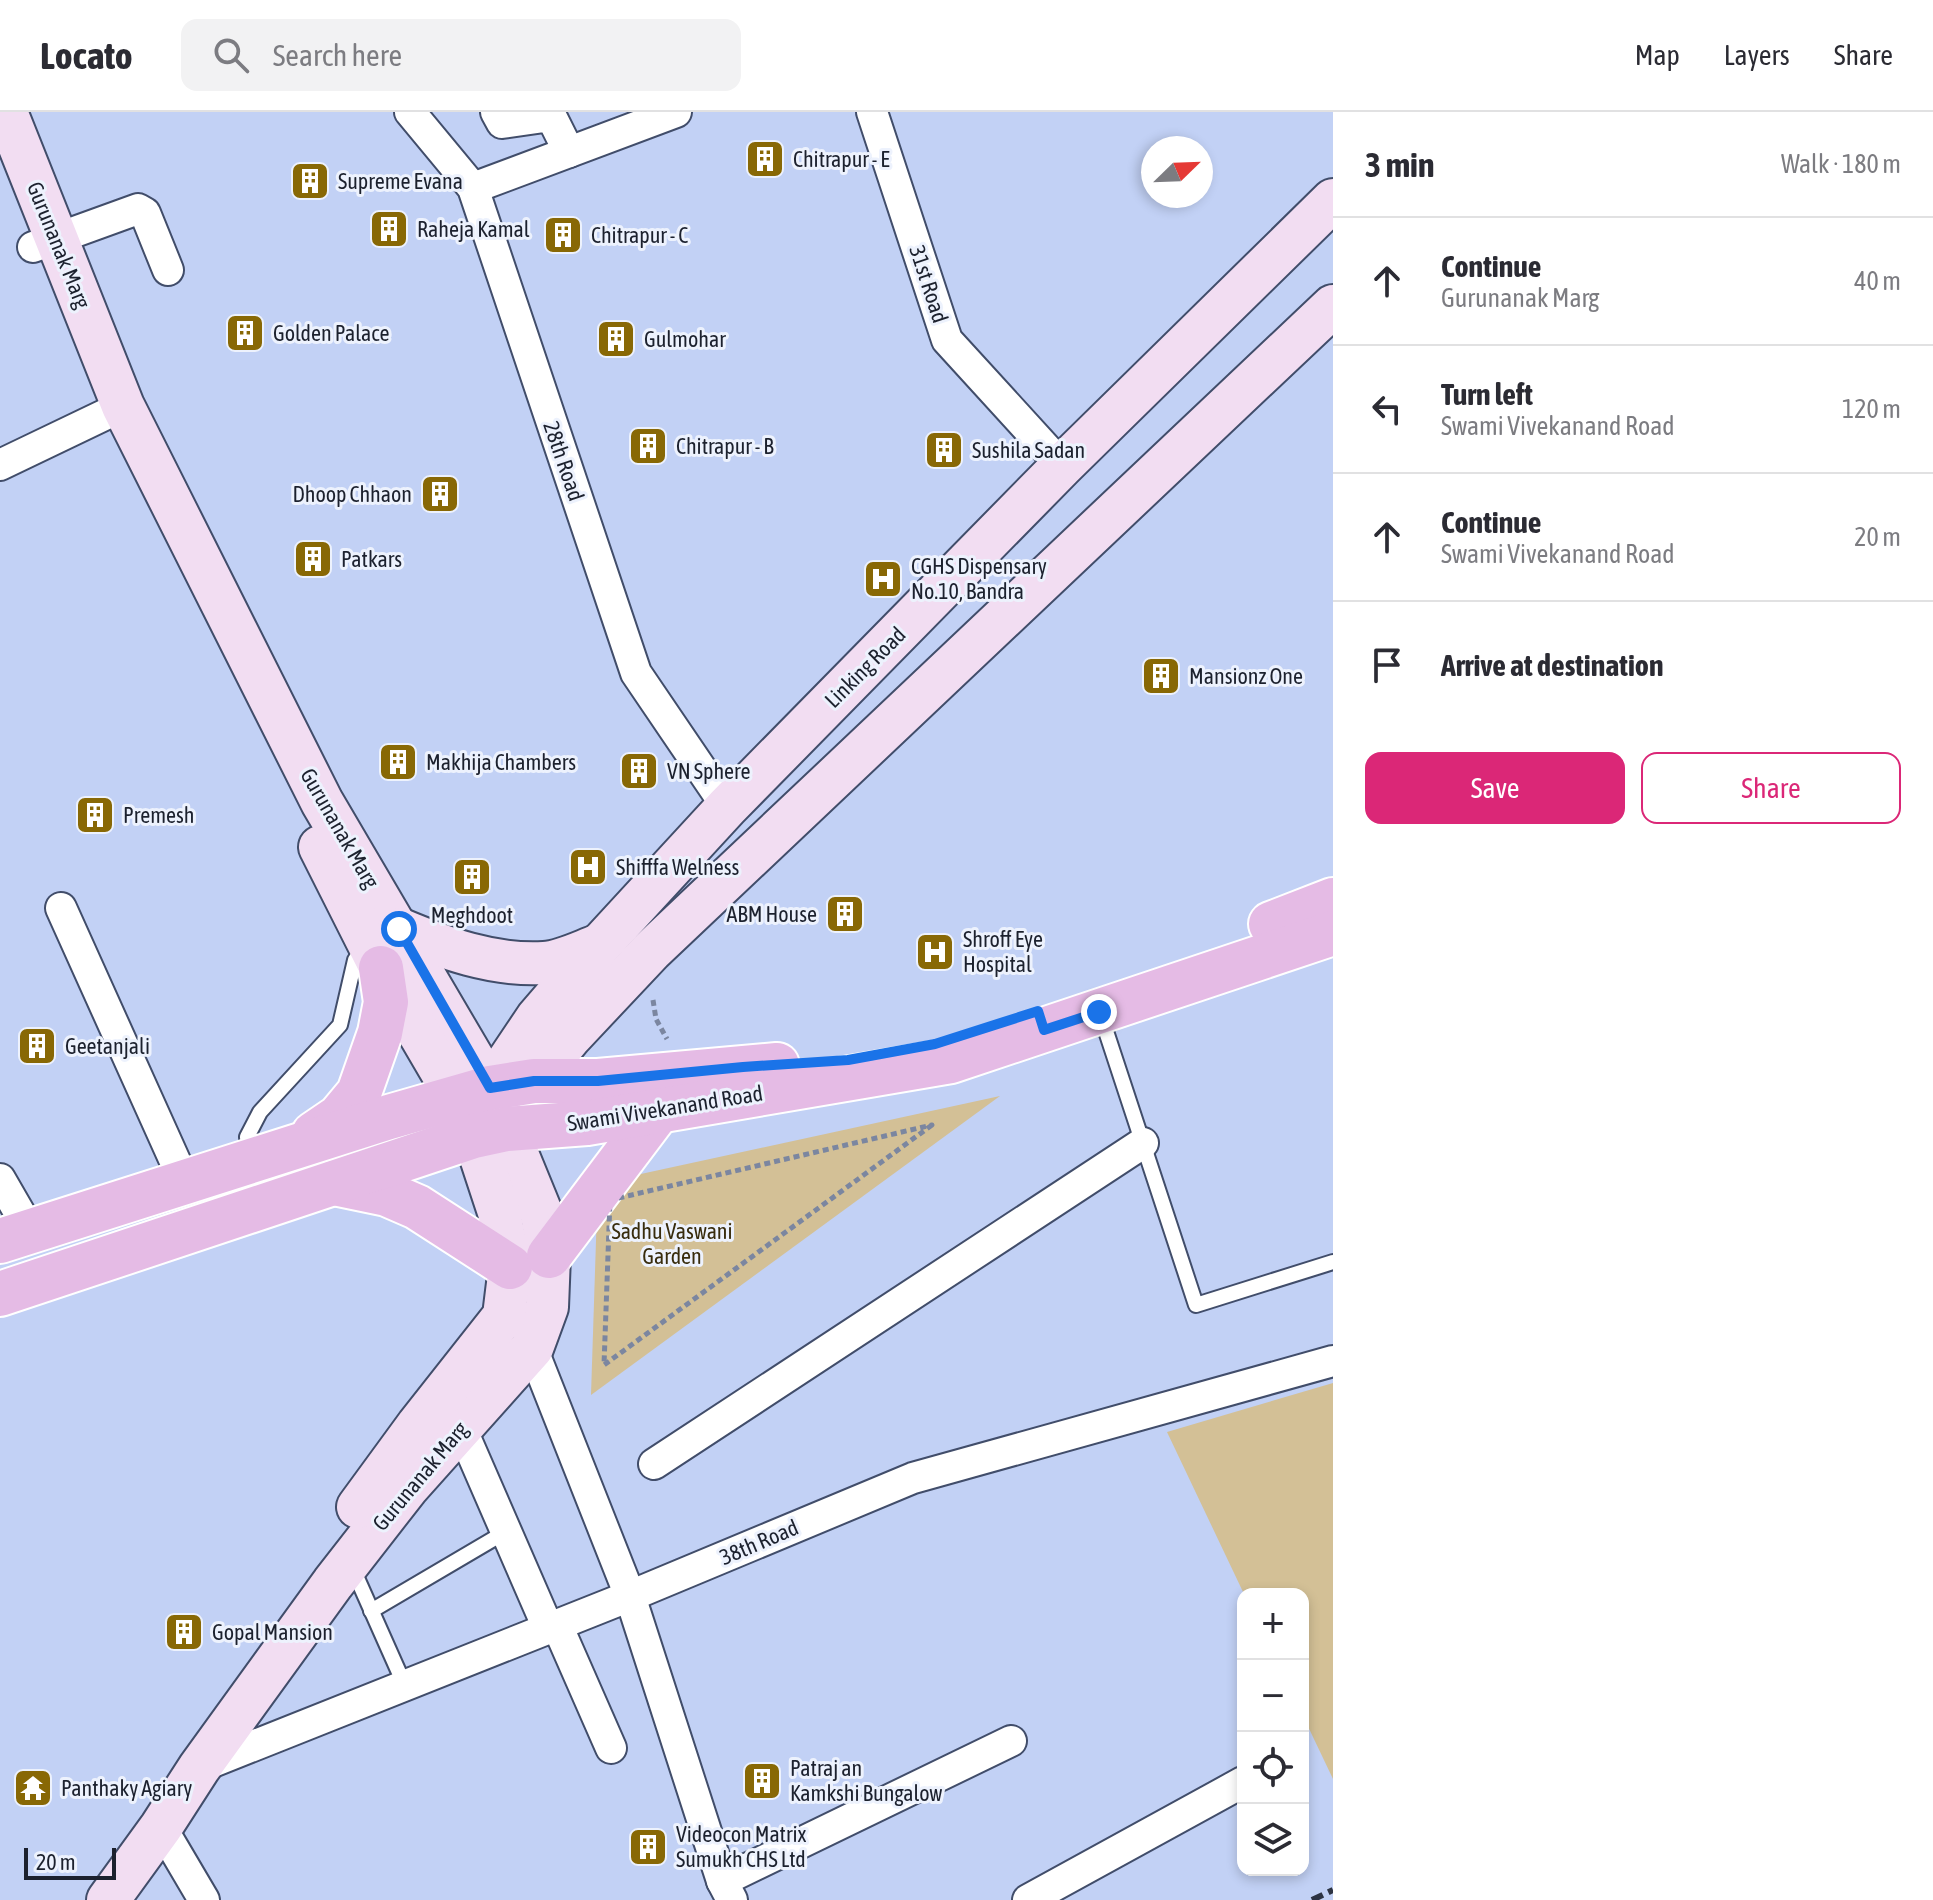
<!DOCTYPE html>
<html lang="en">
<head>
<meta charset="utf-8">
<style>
  :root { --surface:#fff; --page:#f2f2f3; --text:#2b2b33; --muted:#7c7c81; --line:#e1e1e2; --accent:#db2777 }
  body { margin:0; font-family:"Asap Condensed",sans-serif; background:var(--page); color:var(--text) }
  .controls { position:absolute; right:24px; bottom:24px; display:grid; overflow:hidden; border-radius:16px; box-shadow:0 4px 12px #0003 }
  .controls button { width:72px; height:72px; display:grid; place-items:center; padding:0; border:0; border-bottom:2px solid var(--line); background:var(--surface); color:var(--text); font:40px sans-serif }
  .compass { position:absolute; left:1141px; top:24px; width:72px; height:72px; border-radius:50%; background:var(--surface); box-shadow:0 4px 12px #0003; rotate:67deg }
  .scale { position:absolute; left:24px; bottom:20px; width:92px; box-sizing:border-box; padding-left:8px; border:4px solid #1c212e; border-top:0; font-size:22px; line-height:28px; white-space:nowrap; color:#1c212e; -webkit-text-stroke:6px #edf2fd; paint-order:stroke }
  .stop { position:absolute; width:24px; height:24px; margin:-18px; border:6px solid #1a73e8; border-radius:50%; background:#fff }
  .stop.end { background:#1a73e8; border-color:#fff; box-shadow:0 2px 8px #0008 }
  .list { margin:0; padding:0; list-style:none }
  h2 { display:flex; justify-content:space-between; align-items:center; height:104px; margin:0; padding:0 32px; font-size:34px }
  h2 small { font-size:26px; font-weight:400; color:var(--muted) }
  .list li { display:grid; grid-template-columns:52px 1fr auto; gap:24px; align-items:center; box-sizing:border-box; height:128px; padding:0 32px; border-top:2px solid var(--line) }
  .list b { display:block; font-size:30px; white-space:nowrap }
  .list p { margin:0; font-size:26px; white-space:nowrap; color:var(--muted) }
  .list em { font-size:26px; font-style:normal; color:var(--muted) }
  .actions { display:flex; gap:16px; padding:24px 32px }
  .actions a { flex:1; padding:18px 0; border:2px solid var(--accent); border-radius:16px; text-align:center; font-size:28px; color:var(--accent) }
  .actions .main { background:var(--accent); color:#fff }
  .icon { flex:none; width:44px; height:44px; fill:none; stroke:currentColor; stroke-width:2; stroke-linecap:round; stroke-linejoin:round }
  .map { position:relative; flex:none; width:1333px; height:1788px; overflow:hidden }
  header { display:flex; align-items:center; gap:48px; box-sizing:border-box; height:112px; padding:0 40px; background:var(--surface); border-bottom:2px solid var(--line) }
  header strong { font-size:38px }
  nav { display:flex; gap:44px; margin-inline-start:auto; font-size:28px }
  .search { width:560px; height:72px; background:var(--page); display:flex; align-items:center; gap:20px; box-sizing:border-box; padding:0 28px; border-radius:16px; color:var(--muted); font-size:30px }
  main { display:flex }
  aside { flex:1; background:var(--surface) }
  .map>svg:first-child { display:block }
  .green { fill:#d3c096 }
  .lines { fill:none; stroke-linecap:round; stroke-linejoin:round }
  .service-casing { stroke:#414d6a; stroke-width:18 }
  .minor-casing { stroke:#414d6a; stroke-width:34 }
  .secondary-casing { stroke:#414d6a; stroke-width:46 }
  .primary-casing { stroke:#fff; stroke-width:48 }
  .path { stroke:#7b86a0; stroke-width:5; stroke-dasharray:6 4; stroke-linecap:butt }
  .service { stroke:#fff; stroke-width:14 }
  .minor { stroke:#fff; stroke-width:30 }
  .secondary { stroke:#f2ddf2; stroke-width:42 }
  .primary { stroke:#e5bbe5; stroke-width:44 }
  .rail { stroke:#2d3343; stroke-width:6; stroke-dasharray:12 6; stroke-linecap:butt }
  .route { stroke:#1a73e8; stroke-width:10 }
  .labels { text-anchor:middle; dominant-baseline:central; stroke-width:6; stroke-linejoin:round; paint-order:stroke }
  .poi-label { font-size:22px; fill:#1c212e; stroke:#edf2fd; text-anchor:start }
  .street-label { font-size:22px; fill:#1c212e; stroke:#edf2fd }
  .park-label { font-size:22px; fill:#382c0d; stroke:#edf2fd }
</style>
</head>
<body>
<header>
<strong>Locato</strong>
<div class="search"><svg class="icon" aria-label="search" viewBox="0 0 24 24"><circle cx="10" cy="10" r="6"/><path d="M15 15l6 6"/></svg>Search here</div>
<nav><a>Map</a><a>Layers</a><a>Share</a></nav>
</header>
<main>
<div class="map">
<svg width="1333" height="1788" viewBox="0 0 1333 1788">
  <rect width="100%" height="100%" fill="#c2d1f5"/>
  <!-- green -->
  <g class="green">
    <path d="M1000,984L591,1283L597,1098L627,1065Z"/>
    <path d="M1333,1271V1667L1303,1604V1482H1244L1167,1320Z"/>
  </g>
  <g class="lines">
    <defs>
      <g id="service">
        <path d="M1101,904L1196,1193L1333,1150"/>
        <path d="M249,1046L247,1025L260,1000L340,913L355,848L364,834"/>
        <path d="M353,1457L405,1574"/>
        <path d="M371,1499L507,1419"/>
      </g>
      <g id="minor">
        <path d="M410,0L473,76L636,561L727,695"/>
        <path d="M496,0L502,11L551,4L569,40"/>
        <path d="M872,0L947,228L1062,354"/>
        <path d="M473,76L676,0"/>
        <path d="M33,135L138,97L145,101L168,158"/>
        <path d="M0,353L123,294"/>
        <path d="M61,796L184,1069"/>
        <path d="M0,1067L30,1119"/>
        <path d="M532,1236L630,1484L722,1769L732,1788"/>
        <path d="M461,1316L548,1516"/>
        <path d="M654,1352L1143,1031"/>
        <path d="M557,1513L611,1636"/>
        <path d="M200,1655L630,1484L913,1366L1333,1249"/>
        <path d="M161,1715L204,1788"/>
        <path d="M722,1769L1011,1629"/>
        <path d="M1028,1788L1243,1670"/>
      </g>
      <g id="secondary">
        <path d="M6,0L123,294L322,690L490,976L542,1103L549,1144L547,1195L532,1236L407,1376L333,1471L199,1656L161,1715L108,1788"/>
        <path d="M320,735L381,856L457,986L474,1024L499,1100L510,1155L504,1204L418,1313L358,1395"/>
        <path d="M399,817C444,836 493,854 544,851C561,850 581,840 597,834"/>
        <path d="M534,969L571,924L651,839L1333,194"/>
        <path d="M490,976L537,906L599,834L727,695L1062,354L1333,88"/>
      </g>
      <g id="primary">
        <path d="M1271,812L1333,788"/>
        <path d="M314,1022L339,1005L359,981L380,921L386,890L381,856"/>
        <path d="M334,1071L387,1082L417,1095L510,1155"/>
        <path d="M0,1129L389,1005L490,976L534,969H598L777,953"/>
        <path d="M549,1144L659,998"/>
        <path d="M0,1182L474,1024L507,1017L587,1011L951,949L1333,821"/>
      </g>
    </defs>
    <!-- service casing -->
    <use href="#service" class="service-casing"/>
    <!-- minor casing -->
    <use href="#minor" class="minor-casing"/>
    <!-- secondary casing -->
    <use href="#secondary" class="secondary-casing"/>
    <!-- primary casing -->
    <use href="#primary" class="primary-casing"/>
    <!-- path -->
    <g class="path">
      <path d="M653,888L656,907L667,927"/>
      <path d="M932,1013L604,1253L610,1088Z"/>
    </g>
    <!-- service -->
    <use href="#service" class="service"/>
    <!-- minor -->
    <use href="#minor" class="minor"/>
    <!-- secondary -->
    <use href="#secondary" class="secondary"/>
    <!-- primary -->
    <use href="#primary" class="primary"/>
    <!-- rail -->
    <path class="rail" d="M1312,1788L1333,1778"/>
  </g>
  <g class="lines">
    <!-- route -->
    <path class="route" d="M399,817L490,976L534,969H598L743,955L848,948L935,932L1038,899L1044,918L1099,900"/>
  </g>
  <!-- icons -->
  <defs>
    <symbol id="building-square" viewBox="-11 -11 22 22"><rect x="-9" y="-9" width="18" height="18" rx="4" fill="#886805" stroke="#edf2fd"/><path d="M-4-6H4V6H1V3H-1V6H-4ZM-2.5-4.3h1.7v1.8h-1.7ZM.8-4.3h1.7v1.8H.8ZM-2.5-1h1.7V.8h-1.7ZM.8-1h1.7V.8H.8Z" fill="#fff"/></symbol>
    <symbol id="hospital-square" viewBox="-11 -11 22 22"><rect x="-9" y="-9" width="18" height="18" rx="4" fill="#886805" stroke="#edf2fd"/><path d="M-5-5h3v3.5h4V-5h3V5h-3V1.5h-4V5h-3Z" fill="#fff"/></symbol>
    <symbol id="temple-square" viewBox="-11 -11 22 22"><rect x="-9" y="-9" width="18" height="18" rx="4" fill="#886805" stroke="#edf2fd"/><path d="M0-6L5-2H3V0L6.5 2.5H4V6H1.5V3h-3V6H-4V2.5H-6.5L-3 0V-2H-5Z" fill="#fff"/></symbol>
  </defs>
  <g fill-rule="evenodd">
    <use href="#building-square" x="743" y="25" width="44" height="44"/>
    <use href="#building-square" x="288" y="47" width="44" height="44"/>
    <use href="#building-square" x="367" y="95" width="44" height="44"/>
    <use href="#building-square" x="541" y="101" width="44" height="44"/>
    <use href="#building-square" x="223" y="199" width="44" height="44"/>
    <use href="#building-square" x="594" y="205" width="44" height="44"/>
    <use href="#building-square" x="626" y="312" width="44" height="44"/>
    <use href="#building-square" x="922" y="316" width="44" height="44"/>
    <use href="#building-square" x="418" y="360" width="44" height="44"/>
    <use href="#building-square" x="291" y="425" width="44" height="44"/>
    <use href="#hospital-square" x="861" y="445" width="44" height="44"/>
    <use href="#building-square" x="1139" y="542" width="44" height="44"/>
    <use href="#building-square" x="376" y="628" width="44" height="44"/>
    <use href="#building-square" x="617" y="637" width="44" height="44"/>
    <use href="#building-square" x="73" y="681" width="44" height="44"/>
    <use href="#hospital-square" x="566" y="733" width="44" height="44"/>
    <use href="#building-square" x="450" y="743" width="44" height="44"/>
    <use href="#building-square" x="823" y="780" width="44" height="44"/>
    <use href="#hospital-square" x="913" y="818" width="44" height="44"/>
    <use href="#building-square" x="15" y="912" width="44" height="44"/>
    <use href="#building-square" x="162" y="1498" width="44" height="44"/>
    <use href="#building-square" x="740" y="1647" width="44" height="44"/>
    <use href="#temple-square" x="11" y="1654" width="44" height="44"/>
    <use href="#building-square" x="626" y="1713" width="44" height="44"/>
  </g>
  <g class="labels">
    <!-- poi labels -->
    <g class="poi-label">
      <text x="793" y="47">Chitrapur - E</text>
      <text x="338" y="69">Supreme Evana</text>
      <text x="417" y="117">Raheja Kamal</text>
      <text x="591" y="123">Chitrapur - C</text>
      <text x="273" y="221">Golden Palace</text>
      <text x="644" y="227">Gulmohar</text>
      <text x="676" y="334">Chitrapur - B</text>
      <text x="972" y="338">Sushila Sadan</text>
      <text x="412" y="382" text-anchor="end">Dhoop Chhaon</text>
      <text x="341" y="447">Patkars</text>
      <text x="911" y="454">CGHS Dispensary<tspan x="911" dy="25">No.10, Bandra</tspan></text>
      <text x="1189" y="564">Mansionz One</text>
      <text x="426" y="650">Makhija Chambers</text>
      <text x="667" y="659">VN Sphere</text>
      <text x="123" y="703">Premesh</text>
      <text x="616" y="755">Shifffa Welness</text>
      <text x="817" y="802" text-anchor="end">ABM House</text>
      <text x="472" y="803" text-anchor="middle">Meghdoot</text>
      <text x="963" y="827">Shroff Eye<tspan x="963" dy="25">Hospital</tspan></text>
      <text x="65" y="934">Geetanjali</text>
      <text x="212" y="1520">Gopal Mansion</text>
      <text x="790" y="1656">Patraj an<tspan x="790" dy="25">Kamkshi Bungalow</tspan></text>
      <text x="61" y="1676">Panthaky Agiary</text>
      <text x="676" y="1722">Videocon Matrix<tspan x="676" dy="25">Sumukh CHS Ltd</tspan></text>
    </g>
    <!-- street labels -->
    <g class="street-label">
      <text transform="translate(59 133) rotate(68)">Gurunanak Marg</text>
      <text transform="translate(929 172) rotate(72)">31st Road</text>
      <text transform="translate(564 349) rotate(71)">28th Road</text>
      <text transform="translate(865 555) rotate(-45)">Linking Road</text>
      <text transform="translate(340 716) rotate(60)">Gurunanak Marg</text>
      <text transform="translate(665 996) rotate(-9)">Swami Vivekanand Road</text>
      <text transform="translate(420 1364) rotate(-50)">Gurunanak Marg</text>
      <text transform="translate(759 1430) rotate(-23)">38th Road</text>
    </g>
    <!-- park labels -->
    <g class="park-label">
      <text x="672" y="1119">Sadhu Vaswani<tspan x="672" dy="25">Garden</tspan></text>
    </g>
  </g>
</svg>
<div class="controls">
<button>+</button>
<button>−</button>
<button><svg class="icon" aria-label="locate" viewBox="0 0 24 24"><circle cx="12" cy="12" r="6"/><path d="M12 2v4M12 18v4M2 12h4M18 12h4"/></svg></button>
<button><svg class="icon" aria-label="layers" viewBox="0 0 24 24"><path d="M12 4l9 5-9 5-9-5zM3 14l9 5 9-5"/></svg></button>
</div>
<svg class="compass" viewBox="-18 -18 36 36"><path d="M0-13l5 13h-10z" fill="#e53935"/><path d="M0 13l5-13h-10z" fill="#7c7c81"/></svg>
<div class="scale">20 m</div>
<div class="stop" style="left:399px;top:817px"></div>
<div class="stop end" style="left:1099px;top:900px"></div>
</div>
<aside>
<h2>3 min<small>Walk · 180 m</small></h2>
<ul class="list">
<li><svg class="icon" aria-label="ahead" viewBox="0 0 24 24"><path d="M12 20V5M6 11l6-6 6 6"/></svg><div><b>Continue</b><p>Gurunanak Marg</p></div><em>40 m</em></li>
<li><svg class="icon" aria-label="left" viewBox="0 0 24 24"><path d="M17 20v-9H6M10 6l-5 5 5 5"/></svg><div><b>Turn left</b><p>Swami Vivekanand Road</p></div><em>120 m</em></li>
<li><svg class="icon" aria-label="ahead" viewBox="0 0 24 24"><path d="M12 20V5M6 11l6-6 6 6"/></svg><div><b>Continue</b><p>Swami Vivekanand Road</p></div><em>20 m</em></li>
<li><svg class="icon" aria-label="arrive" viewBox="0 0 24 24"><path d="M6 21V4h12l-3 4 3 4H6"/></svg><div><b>Arrive at destination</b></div></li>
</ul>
<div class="actions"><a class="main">Save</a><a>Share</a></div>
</aside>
</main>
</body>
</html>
